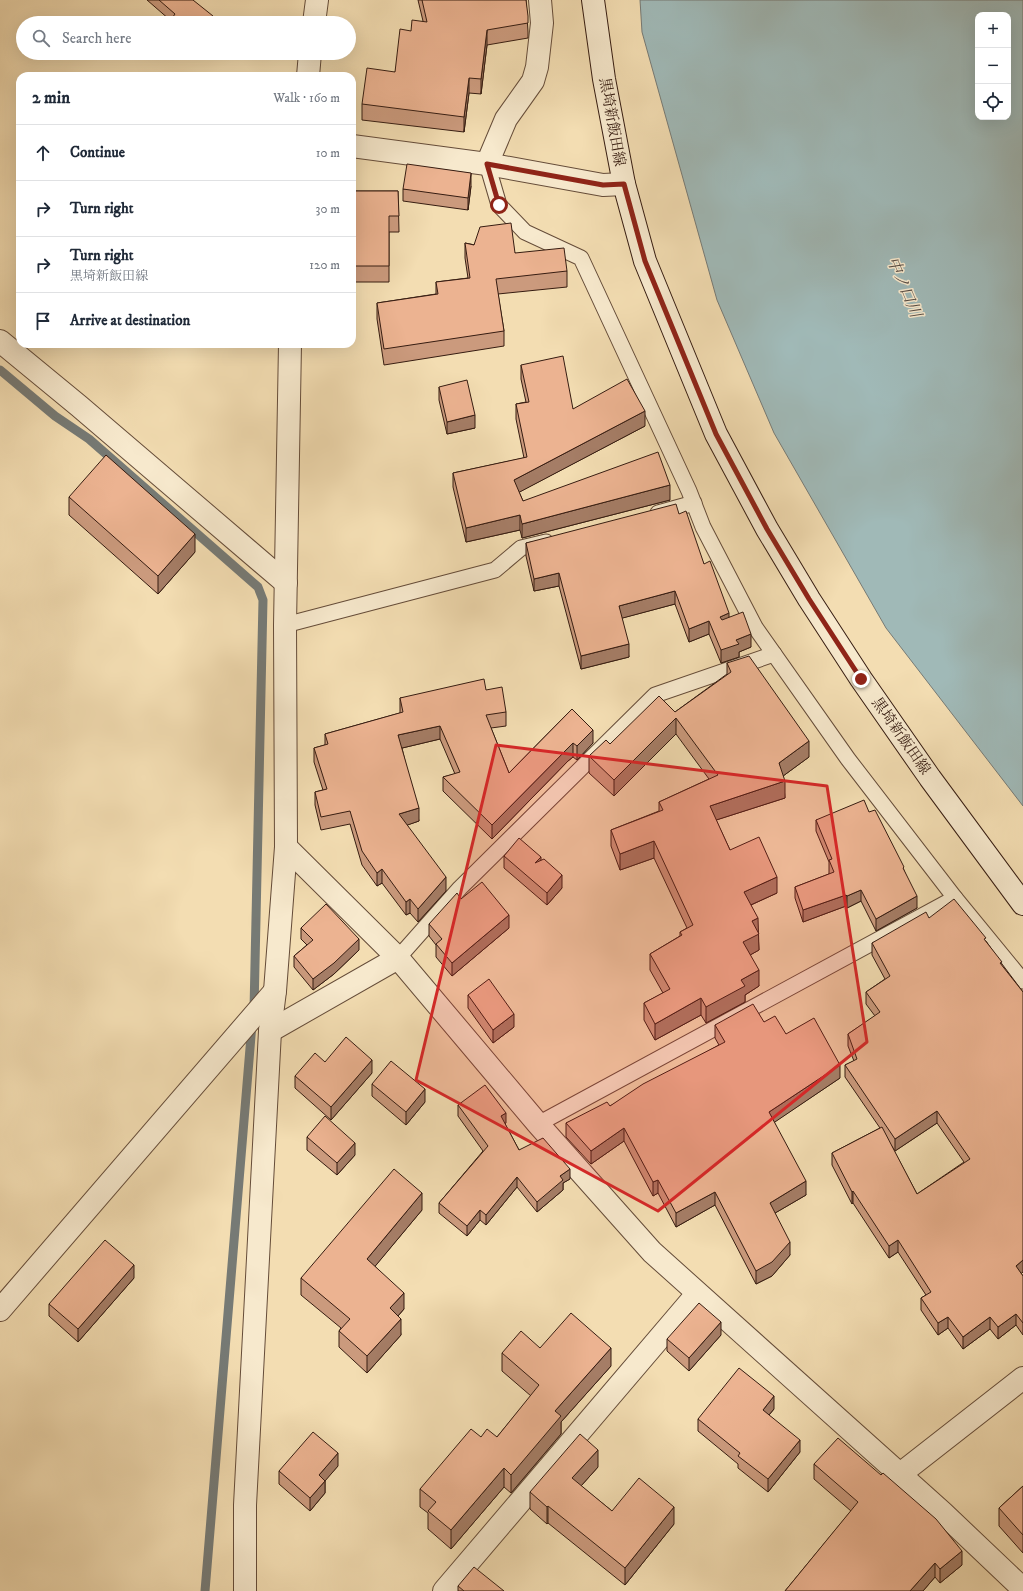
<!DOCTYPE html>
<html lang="en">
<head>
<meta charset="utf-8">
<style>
  :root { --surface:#fff; --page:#f6f6f7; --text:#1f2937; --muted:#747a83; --line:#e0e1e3 }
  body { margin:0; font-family:"IM FELL DW Pica","Noto Serif JP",serif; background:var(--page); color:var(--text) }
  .controls { position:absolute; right:12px; top:12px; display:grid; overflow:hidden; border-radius:8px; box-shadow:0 4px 16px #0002 }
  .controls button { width:36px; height:36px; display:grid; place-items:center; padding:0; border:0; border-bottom:1px solid var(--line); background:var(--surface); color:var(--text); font:20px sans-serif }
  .stop { position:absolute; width:12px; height:12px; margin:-9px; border:3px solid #8f2418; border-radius:50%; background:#fff }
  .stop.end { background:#8f2418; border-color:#fff; box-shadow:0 1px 4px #0008 }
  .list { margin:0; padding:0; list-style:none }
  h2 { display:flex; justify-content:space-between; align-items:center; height:52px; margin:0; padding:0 16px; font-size:17px }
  h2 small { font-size:13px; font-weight:400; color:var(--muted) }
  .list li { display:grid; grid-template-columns:26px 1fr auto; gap:12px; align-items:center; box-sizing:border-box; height:56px; padding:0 16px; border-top:1px solid var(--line) }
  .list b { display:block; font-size:15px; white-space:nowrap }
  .list p { margin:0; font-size:13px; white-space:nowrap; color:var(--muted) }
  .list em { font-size:13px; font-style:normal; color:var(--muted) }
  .icon { flex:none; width:22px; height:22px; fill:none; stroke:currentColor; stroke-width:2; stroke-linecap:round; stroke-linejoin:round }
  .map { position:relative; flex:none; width:1023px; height:1591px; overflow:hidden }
  .search { position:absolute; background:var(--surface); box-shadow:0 4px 16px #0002; left:16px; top:16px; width:340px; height:44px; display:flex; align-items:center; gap:10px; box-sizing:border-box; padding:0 14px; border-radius:22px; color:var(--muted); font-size:15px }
  .panel { position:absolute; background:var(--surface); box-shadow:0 4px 16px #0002; left:16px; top:72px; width:340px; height:276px; border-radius:12px }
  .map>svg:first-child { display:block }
  .water { fill:#a0b9b7; stroke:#767a75; fill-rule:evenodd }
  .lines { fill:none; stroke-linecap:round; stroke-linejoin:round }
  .stream { stroke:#767a75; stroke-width:9 }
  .service-casing { stroke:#654c39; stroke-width:17 }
  .minor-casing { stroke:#654c39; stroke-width:24 }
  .tertiary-casing { stroke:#654c39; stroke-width:24 }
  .secondary-casing { stroke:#361c11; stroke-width:24 }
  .service { stroke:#f7e9cd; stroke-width:15 }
  .minor { stroke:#f7e9cd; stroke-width:22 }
  .tertiary { stroke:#f7e9cd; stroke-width:22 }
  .secondary { stroke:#f7e9cd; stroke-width:22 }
  .wall { fill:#cb9a7d; stroke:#361c11; fill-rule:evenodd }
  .shaded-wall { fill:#a57d66; stroke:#361c11 }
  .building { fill:#ecb391; stroke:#361c11 }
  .route { stroke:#8f2418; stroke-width:5 }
  .marked { fill:#d62828; fill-opacity:0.2; stroke:#d62828; stroke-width:3; stroke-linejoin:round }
  .labels { text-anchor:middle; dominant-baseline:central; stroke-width:3; stroke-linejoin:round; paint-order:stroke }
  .street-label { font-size:15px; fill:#361c11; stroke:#f7e9cd }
  .water-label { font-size:16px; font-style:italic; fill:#564b43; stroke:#f7e9cd }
</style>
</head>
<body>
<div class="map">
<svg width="1023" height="1591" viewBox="0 0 1023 1591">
  <rect width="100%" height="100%" fill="#f3ddb2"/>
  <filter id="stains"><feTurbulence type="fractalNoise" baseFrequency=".005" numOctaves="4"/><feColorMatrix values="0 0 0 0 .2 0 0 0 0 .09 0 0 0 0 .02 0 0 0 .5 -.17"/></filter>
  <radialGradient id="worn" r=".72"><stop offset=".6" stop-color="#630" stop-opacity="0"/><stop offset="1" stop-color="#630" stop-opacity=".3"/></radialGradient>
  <!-- water -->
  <path class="water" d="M640,0H1023V806L886,628L774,433L717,300L642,32ZM978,15H1008V117H978Z"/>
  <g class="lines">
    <!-- stream -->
    <g class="stream">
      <path d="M0,370L55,416L89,439L258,587L263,600L254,1010"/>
      <path d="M205,1591L252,1024"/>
    </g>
    <defs>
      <g id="service">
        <path d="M487,164L499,205L525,232L581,258L689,491L703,527L755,627L848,759L955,898L1023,981"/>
        <path d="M658,513L694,503"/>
        <path d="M285,625L495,570L521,548L546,542"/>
        <path d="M398,958L460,888L655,695L774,654"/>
        <path d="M538,1124L955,898"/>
      </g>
      <g id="minor">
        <path d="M352,146L487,164L603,185L624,184"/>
        <path d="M487,164L506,119L533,81L537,67L542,23L540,0"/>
        <path d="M286,847L398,958L538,1124L652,1252L943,1513L1023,1589"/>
        <path d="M270,1031L398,958"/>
        <path d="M0,1310L275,991"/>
        <path d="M899,1475L1023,1378"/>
        <path d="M444,1591L697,1294"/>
      </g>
      <g id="tertiary">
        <path d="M314,23L317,0"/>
        <path d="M308,76L310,53"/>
        <path d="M0,341L79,406L286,583"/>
        <path d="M245,1591V1505L270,1031L275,991L286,847L285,625L290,344"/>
      </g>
      <path id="secondary" d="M593,0L604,79L624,184L645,261L716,434L767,529L809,599L861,679L930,778L1023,904"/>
    </defs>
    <!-- service casing -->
    <use href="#service" class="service-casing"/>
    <!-- minor casing -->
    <use href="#minor" class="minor-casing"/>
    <!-- tertiary casing -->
    <use href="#tertiary" class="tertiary-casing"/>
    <!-- secondary casing -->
    <use href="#secondary" class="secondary-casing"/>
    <!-- service -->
    <use href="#service" class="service"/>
    <!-- minor -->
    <use href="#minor" class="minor"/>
    <!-- tertiary -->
    <use href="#tertiary" class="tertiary"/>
    <!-- secondary -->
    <use href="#secondary" class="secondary"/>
  </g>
  <!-- wall -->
  <g class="wall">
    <path d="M147,0H193L213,23H170V20Z"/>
    <path d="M418,0H526L528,32V38L487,45L481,94L469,93L464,132L362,120V104L395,72L411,31L423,21Z"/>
    <path d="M471,186L468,210L403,201V189Z"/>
    <path d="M352,191H398L399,232H389V282H352Z"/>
    <path d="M465,243L515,253L567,271V287L498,294L504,331V346L384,365L377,319V303L436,294V282L468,278L465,258Z"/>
    <path d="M521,365L573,409L645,426L519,492L523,501L670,500L522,538L520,530L466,542L453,487V473L524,458L516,419V404L526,402L521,379Z"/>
    <path d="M439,387L475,428L447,434L439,400Z"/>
    <path d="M69,497L195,552L158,594L69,515Z"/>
    <path d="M679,514L704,564L729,617L751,647L739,652V657L721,663L709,634L689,642L675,604L622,618L629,657L581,669L559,586L534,591L526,556V543Z"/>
    <path d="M727,663L809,757L783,776L785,798L716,820L730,850L777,893L751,905L758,933L759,950L750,955L759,986L745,995V1002L706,1023L701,1015L655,1040L644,1020V1003L663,993L650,970V954L680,936V932L687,928L654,858L620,870L611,846V830L659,811V802L709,779L676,734L614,796L589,773V756L610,744L675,712L727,674Z"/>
    <path d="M486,690L506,712V726L491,728L509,773L572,709L593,743L577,760L573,757L568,761L492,839L443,791V777L455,774L440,739L402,748L419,821L407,825L446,891L418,922L410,913L406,915L382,883L377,886L362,865L350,824L321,830L315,805V792L323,790L314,762V748L325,745V734L400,713V698Z"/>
    <path d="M869,812L904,870L917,908L876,931L861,901L847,908L846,906L803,922L795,898V887L829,874V862L816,831V820Z"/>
    <path d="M504,856L541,860L562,888L547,905L504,868Z"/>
    <path d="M461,899L509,928L452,976L436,957V945L429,936V924Z"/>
    <path d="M929,918L986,941L1002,964L1023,992V1272L1021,1273L1023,1276V1335L1016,1325L998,1339L990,1329L963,1349L948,1328L938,1335L921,1310V1298L926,1295L898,1252L889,1258L853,1203L852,1204L832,1165V1153L880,1128L845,1077V1065L854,1061L848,1046V1034L875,1016L866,1004V992L885,979L872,955V943ZM937,1123L964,1162L917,1194L891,1145L895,1151Z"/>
    <path d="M301,928L359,950L334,974L313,990L294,967V956L307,945L301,939Z"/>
    <path d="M468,995L514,1027L493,1043L468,1008Z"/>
    <path d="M764,1022L786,1034L840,1078L774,1122L806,1195L775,1213L790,1255L772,1276L756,1284L715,1205L676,1227L658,1193L653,1196L624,1141L591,1164L566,1137V1123L610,1106L719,1045L715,1038V1025Z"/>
    <path d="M325,1062L372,1073L331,1120L295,1088V1076Z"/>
    <path d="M372,1084L425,1102L406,1125L372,1096Z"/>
    <path d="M458,1105L506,1123L505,1124L519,1150L570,1179L563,1183V1190L537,1212L517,1187L486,1225L480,1220L467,1236L439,1213V1203L483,1151L458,1116Z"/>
    <path d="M307,1137L355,1155L337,1175L307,1150Z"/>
    <path d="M422,1210L375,1266L404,1309L398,1316L401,1335L367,1373L339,1347V1331L341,1328L301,1295V1278Z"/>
    <path d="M134,1278L78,1342L49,1316V1304Z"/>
    <path d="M721,1335L689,1371L667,1351V1339Z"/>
    <path d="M540,1348L611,1366L561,1422V1434L511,1493L504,1487L451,1549L428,1529V1513L420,1507V1489L481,1437H497L531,1396L502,1371V1353Z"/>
    <path d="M774,1409L769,1415L800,1452L768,1492L738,1468V1464L698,1431V1419Z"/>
    <path d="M814,1464L962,1565L940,1583L935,1577L923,1591H785L851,1511L814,1479Z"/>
    <path d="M338,1466L325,1480V1493L310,1511L279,1484V1471Z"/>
    <path d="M598,1467L581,1486L612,1511L674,1524L625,1585L548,1523L547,1524L530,1509V1492Z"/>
    <path d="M1023,1486V1553L999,1526V1508Z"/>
    <path d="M458,1586L504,1591H458Z"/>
  </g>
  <!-- shaded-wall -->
  <g class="shaded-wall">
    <path d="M213,16V23H207Z"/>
    <path d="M487,30V45L481,94V79Z"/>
    <path d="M469,78V93L464,132V117Z"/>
    <path d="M471,173V186L468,210V198Z"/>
    <path d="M645,411V426L514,495V480Z"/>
    <path d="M475,415V428L447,434V422Z"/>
    <path d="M670,485V500L522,538V524Z"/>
    <path d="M520,515V530L466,542V528Z"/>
    <path d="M195,534V552L158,594V576Z"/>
    <path d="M559,573V586L534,591V579Z"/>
    <path d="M675,591V604L619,619V606Z"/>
    <path d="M729,613V626L720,630V617Z"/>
    <path d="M709,621V634L689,642V629Z"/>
    <path d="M751,634V647L739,652V657L721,663V650L736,640Z"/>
    <path d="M629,644V657L581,669V656Z"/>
    <path d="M676,718V734L614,796V780Z"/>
    <path d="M440,726V739L398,749V735Z"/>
    <path d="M593,730V743L577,760V746Z"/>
    <path d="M809,741V757L779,779V763Z"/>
    <path d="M573,743V757L568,761L492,839V825L568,748Z"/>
    <path d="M785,781V798L710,822V806Z"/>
    <path d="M419,808V821L399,828V814Z"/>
    <path d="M654,841V858L620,870V854Z"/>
    <path d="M541,857V869L535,863Z"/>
    <path d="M382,869V883L377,886V873Z"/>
    <path d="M562,875V888L547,905V893Z"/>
    <path d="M446,877V891L418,922V909Z"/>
    <path d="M777,877V893L744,908V892Z"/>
    <path d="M861,890V901L847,908V896Z"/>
    <path d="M846,895V906L803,922V910Z"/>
    <path d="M917,896V908L876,931V919Z"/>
    <path d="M410,899V913L406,915V902Z"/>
    <path d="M509,915V928L452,976V963Z"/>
    <path d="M758,918L759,950L743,959V942L752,921Z"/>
    <path d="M359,939V950L334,974L313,990V979Z"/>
    <path d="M759,970V986L745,995V1002L706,1023V1007L741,980Z"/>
    <path d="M701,998V1015L655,1040V1024Z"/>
    <path d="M514,1014V1027L493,1043V1030Z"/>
    <path d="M372,1060V1073L331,1120V1107Z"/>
    <path d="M840,1065V1078L769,1126V1112Z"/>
    <path d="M425,1089V1102L406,1125V1112Z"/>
    <path d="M937,1111V1123L895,1151V1139Z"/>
    <path d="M506,1113V1123L501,1126V1116Z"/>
    <path d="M624,1128V1141L591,1164V1151Z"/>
    <path d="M355,1143V1155L337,1175V1163Z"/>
    <path d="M570,1169V1179L563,1183V1190L537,1212V1202L560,1176Z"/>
    <path d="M517,1177V1187L486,1225V1215Z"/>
    <path d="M658,1180V1193L653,1196V1182Z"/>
    <path d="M806,1181V1195L770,1216V1203Z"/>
    <path d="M853,1191V1203L852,1204V1192Z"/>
    <path d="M715,1192V1205L676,1227V1213Z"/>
    <path d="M422,1193V1210L367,1276V1259Z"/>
    <path d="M480,1210V1220L467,1236V1226Z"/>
    <path d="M898,1240V1252L889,1258V1246Z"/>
    <path d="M790,1242V1255L772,1276L756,1284V1271Z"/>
    <path d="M1023,1260V1272L1016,1278V1266Z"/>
    <path d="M134,1265V1278L78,1342V1329Z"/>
    <path d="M404,1293V1309L390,1325V1308Z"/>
    <path d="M1016,1314V1325L998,1339V1327Z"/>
    <path d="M948,1317V1328L938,1335V1323Z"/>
    <path d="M990,1317V1329L963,1349V1337Z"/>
    <path d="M401,1319V1335L367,1373V1356Z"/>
    <path d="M721,1322V1335L689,1371V1358Z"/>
    <path d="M611,1348V1366L561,1422V1434L511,1493V1475L555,1411Z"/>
    <path d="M774,1396V1409L763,1422V1410Z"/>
    <path d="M800,1440V1452L768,1492V1479Z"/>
    <path d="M598,1450V1467L572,1496V1478Z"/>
    <path d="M338,1453V1466L319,1488V1475Z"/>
    <path d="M504,1468V1487L451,1549V1530Z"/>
    <path d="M325,1481V1493L310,1511V1498Z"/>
    <path d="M548,1506V1523L547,1524V1507Z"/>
    <path d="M674,1507V1524L625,1585V1568Z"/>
    <path d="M962,1551V1565L940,1583V1569Z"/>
    <path d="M935,1563V1577L923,1591H910Z"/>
  </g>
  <!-- building -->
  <g class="building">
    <path d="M159,0H193L213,16L207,23H173L170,21L175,14Z"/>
    <path d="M422,0H526L528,16V23L487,30L481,79L469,78L464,117L362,104L367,68L395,72L400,29L411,31L412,20L427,22Z"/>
    <path d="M407,164L471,173L468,198L403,189Z"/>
    <path d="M352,191H398L399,216H389V266H352Z"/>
    <path d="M511,223L515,253L564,248L567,271L496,279L504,331L384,349L377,303L438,294L436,282L470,278L465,243L474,245L480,227Z"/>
    <path d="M563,356L573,409L627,379L645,411L514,480L523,501L658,452L670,485L522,524L520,515L466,528L453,473L527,457L516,404L529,402L521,365Z"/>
    <path d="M467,380L475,415L447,422L439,387Z"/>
    <path d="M106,455L195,534L158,576L69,497Z"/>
    <path d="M676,504L679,514L686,511L704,564L710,561L729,613L720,617L722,620L743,612L751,634L736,640L739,644L721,650L709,621L689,629L675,591L619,606L629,644L581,656L559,573L534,579L526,543Z"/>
    <path d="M749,656L809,741L779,763L785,781L710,806L730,850L759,837L777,877L744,892L758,918L752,921L759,934L743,942L759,970L741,980L745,986L706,1007L701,998L655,1024L644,1003L670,989L650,954L682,935L680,932L693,925L654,841L620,854L611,830L663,810L659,802L718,775L676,718L614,780L589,756L606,740L610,744L659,696L675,712L731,672L727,663Z"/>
    <path d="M484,679L486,690L502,687L506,712L486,715L509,773L572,709L593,730L577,746L573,743L568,748L492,825L443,777L460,772L440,726L398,735L419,808L399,814L446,877L418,909L410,899L406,902L382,869L377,873L362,851L350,811L321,817L315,792L327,789L314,748L328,744L325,734L403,712L400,698Z"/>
    <path d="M864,800L869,812L875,810L904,867L903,868L917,896L876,919L861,890L847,896L846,895L803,910L795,887L834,872L829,860L832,859L816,820Z"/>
    <path d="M519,838L541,857L535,863L544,859L562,875L547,893L504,856Z"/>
    <path d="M482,882L509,915L452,963L436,944L442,939L429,924L457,893L461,899Z"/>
    <path d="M954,899L986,938L984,939L1002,962L1000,963L1023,992V1260L1016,1266L1023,1276V1323L1016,1314L998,1327L990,1317L963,1337L948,1317L938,1323L921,1298L931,1292L898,1240L889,1246L853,1191L852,1192L832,1153L882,1127L917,1194L970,1159L937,1111L895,1139L845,1065L857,1059L848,1034L880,1012L866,992L890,976L872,943L926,912L929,918Z"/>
    <path d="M326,904L359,939L334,963L313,979L294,956L313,940L301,928Z"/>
    <path d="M489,979L514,1014L493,1030L468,995Z"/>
    <path d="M753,1004L764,1022L775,1016L786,1034L814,1018L840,1065L769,1112L806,1181L770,1203L790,1242L772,1262L756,1271L715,1192L676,1213L658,1180L653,1182L624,1128L591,1151L566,1123L607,1102L610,1106L643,1084L725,1042L715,1025Z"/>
    <path d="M346,1037L372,1060L331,1107L295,1076L315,1053L325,1062Z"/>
    <path d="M391,1061L425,1089L406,1112L372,1084Z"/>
    <path d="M485,1085L506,1113L501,1116L519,1150L543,1138L570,1169L560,1176L563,1180L537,1202L517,1177L486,1215L480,1210L467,1226L439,1203L488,1146L458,1105Z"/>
    <path d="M325,1116L355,1143L337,1163L307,1137Z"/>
    <path d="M394,1169L422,1193L367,1259L404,1293L390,1308L401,1319L367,1356L339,1331L350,1319L301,1278Z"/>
    <path d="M105,1240L134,1265L78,1329L49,1304Z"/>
    <path d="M699,1303L721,1322L689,1358L667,1339Z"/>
    <path d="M571,1313L611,1348L555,1411L561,1416L511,1475L504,1468L451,1530L428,1511L436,1502L420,1489L471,1429L481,1437L487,1429L497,1437L539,1385L502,1353L521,1331L540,1348Z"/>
    <path d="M739,1368L774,1396L763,1410L800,1440L768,1479L738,1456L740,1453L698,1419Z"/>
    <path d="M313,1432L338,1453L319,1475L325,1481L310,1498L279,1471Z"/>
    <path d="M580,1434L598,1450L572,1478L612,1511L639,1478L674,1507L625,1568L548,1506L547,1507L530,1492Z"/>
    <path d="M838,1438L881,1475L883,1473L936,1519L962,1551L940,1569L935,1563L910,1591H785L858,1502L814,1464Z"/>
    <path d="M1023,1486V1535L999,1508Z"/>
    <path d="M474,1567L504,1591H464L458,1586Z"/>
  </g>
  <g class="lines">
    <!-- route -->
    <path class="route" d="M499,205L487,164L603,185L624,184L645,261L716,434L767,529L809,599L861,679"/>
  </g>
  <!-- marked area -->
  <path class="marked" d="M496,745L827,786L867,1042L658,1211L416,1080Z"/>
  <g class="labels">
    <!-- street labels -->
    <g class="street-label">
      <text transform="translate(612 122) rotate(80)">黒埼新飯田線</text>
      <text transform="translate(901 736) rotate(55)">黒埼新飯田線</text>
    </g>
    <!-- water labels -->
    <g class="water-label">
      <text transform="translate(904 287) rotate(67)">中ノ口川</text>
    </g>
  </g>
  <rect width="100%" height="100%" filter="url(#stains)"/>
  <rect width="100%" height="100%" fill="url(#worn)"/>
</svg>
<div class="controls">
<button>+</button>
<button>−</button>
<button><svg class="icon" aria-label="locate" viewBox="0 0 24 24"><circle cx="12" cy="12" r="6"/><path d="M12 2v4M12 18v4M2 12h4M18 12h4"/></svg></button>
</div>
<div class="stop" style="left:499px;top:205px"></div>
<div class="stop end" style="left:861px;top:679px"></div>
<div class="search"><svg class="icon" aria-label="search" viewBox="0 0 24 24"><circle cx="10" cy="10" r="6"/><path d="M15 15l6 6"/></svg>Search here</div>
<section class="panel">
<h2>2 min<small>Walk · 160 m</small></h2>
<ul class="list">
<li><svg class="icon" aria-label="ahead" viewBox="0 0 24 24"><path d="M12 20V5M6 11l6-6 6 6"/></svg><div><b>Continue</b></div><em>10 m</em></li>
<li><svg class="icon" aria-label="right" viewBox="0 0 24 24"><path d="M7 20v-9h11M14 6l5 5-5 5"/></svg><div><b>Turn right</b></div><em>30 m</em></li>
<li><svg class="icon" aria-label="right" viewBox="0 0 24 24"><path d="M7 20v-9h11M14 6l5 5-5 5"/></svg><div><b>Turn right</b><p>黒埼新飯田線</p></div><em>120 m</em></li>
<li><svg class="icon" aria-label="arrive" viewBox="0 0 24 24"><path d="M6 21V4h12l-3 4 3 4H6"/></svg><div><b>Arrive at destination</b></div></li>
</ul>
</section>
</div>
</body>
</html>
